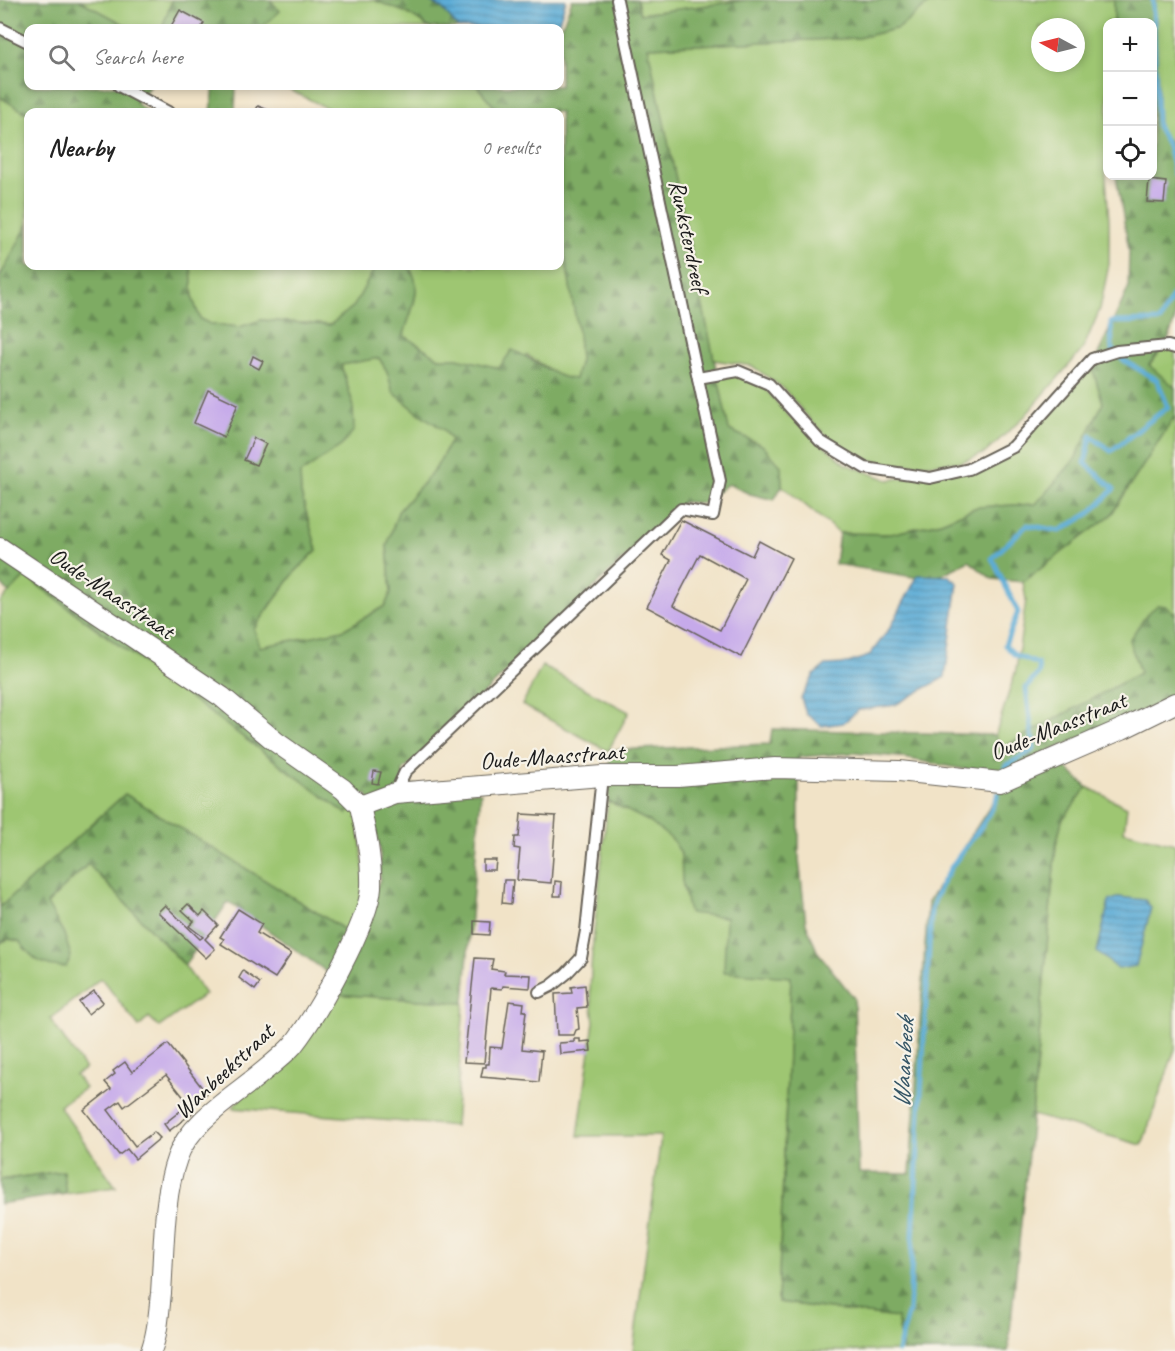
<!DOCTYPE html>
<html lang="en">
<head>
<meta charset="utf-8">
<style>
  :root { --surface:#fff; --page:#f2f2f2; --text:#222; --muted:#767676; --line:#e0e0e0 }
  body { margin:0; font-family:Caveat,sans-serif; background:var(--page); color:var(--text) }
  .controls { position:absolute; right:18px; top:18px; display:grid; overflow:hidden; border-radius:12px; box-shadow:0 3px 9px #0003 }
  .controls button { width:54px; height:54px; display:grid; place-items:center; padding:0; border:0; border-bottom:2px solid var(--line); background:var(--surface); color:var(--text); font:30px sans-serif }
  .compass { position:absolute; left:1031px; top:18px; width:54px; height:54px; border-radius:50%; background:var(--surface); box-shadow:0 3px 9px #0003; rotate:277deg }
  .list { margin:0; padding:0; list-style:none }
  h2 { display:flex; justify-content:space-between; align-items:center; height:78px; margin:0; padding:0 24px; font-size:26px }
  h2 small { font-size:20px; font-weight:400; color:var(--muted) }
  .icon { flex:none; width:33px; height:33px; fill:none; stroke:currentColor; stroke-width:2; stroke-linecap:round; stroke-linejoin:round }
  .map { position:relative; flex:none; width:1175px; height:1351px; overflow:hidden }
  .search { position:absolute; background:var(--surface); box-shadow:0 3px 9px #0003; left:24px; top:24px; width:540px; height:66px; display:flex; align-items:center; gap:15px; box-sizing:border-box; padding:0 21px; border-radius:12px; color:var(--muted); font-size:22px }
  .panel { position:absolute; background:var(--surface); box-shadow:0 3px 9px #0003; left:24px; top:108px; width:540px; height:162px; border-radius:12px }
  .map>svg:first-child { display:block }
  .green { fill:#9ec672; stroke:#5d7147; stroke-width:1.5; fill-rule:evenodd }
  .forest { fill:url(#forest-firs); stroke:#4d6440; stroke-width:1.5; fill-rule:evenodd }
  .water { fill:url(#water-rules); stroke:#3c6479; stroke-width:1.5 }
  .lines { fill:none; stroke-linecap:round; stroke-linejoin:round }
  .stream { stroke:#5cacd6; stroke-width:5 }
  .building { fill:#c6aaea; fill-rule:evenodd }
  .service-casing { stroke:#676258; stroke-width:14 }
  .minor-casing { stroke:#676258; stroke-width:22 }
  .service { stroke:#fff; stroke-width:10 }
  .minor { stroke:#fff; stroke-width:20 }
  .labels { text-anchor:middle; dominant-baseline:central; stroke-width:4.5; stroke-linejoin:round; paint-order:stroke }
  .street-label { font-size:24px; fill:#1c1c1c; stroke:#f7f3e8 }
  .water-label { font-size:26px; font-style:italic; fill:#365666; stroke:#f7f3e8 }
</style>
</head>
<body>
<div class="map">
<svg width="1175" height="1351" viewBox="0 0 1175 1351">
  <defs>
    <pattern id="forest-firs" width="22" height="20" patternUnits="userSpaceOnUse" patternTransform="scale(1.5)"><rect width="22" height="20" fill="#7eab64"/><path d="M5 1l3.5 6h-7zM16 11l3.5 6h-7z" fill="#668a52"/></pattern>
    <pattern id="water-rules" width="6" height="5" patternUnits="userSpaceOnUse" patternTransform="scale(1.5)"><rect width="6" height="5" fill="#5cacd6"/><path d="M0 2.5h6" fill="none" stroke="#4b8bad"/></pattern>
  </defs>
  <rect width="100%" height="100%" fill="#f7f3e8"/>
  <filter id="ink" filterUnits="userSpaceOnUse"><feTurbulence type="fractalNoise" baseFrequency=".0167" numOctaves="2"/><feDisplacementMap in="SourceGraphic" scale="12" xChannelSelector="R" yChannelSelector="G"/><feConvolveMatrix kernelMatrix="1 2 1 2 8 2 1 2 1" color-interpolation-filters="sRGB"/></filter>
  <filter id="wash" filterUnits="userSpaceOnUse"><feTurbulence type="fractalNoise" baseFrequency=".008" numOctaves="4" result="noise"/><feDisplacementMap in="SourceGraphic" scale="24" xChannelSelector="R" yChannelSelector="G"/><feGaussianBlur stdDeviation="1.35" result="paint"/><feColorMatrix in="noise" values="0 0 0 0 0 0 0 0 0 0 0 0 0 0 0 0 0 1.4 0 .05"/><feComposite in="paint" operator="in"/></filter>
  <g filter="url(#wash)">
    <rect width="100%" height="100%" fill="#f1e3c7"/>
    <!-- green -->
    <g class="green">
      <path d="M79,0H172L162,28H131Z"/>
      <path d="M270,0H374L407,13L430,28H261L280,11Z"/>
      <path d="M637,0H747L640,14Z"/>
      <path d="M974,0H1114V22H1108V161L1105,162L1109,222V264L1100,309L1083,349L1025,416L985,453L961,462L927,464L893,465L866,459L834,442L812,422L783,388L752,366L714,360L648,47L858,38L899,28L928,4ZM1040,27H1076V63H1040Z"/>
      <path d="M1155,0H1175V147L1159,132Z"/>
      <path d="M282,86H477L497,110L507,112H335Z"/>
      <path d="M0,97L28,114V224L0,277Z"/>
      <path d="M560,227L578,332L580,360L575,379H564L527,355L499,368L457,358H439L403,335C411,311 425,288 408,266H560Z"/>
      <path d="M191,266H376L354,306L330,325L261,320L240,327L210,324L200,319L193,299Z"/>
      <path d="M1165,345L1175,349V388L1149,366Z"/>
      <path d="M379,358L387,371L393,392L420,414L444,430L451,440L436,468L398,512L387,546L391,592L385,606L343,630L260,647L254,629L294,573L317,550L301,494L300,474L342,445L353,404L341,365Z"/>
      <path d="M1092,367L1103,403L1075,460L1036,504L977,507L941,522L891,534L839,533L782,486L781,466L762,445L729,430L717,373H732L762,385L788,415L846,464L888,480L962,470L992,462L1058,403Z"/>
      <path d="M1175,416V614L1166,606L1140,673L1000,749L995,736L1016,670L1026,600L1023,582L1111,515Z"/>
      <path d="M25,576L347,814L357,803L364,872L360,903L350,933L125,794L0,907V602Z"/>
      <path d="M542,666L629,712L608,751L522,705Z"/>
      <path d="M1087,787L1127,807L1124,831L1175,844V1049L1142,1145L1032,1115L1056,845L1062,820Z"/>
      <path d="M608,801C631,812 670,827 680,852C683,860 682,872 682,881L726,917L791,977L778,1302L898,1318L903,1351H633L661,1136H578L594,1022L590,991L592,951Z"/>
      <path d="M88,864L184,965L205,994L159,1027L149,1017L139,1027L101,978L50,1019L85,1069L75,1075L85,1088L59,1106L116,1187L66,1194L62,1171L0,1180V943L8,939L19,941L27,951L64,934L47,904Z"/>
      <path d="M333,994L464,1003L455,1126L232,1108Z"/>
    </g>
    <!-- forest -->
    <g class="forest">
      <path d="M0,0H79L131,28H28V86H150L136,103L148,112H28V114L0,97Z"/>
      <path d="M172,0H270L280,11L261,28H162Z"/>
      <path d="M374,0H427L442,8L458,28H430L407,13Z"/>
      <path d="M572,0H637L640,14L747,0H974L928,4L899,28L858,38L648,47L729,430L762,445L781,466L782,486L774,500L750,494L728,484L703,503L683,502L403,771L404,784L481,792L464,1003L333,994L380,879V849L370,801L366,793L347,814L26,576L9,593L0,583V277L28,224V266H191L193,299L200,319L210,324L240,327L261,320L330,325L354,306L376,266H408C426,288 409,311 404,336L439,358H457L499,368L512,350C534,358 552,378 575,379L580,360L578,332L560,227V112H507L497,110L477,86H560V31ZM379,358L387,371L393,392L420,414L444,430L451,440L436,468L398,512L387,546L391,592L385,606L343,630L260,647L254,629L294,573L317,550L301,494L300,474L342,445L354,430L353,404L341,365Z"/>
      <path d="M1114,0H1155L1159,132L1175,147V318L1169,338L1149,365L1175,388V416L1111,515L1023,582L992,579L969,561L931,580L835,564L839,533L891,534L941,522L977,507L1036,504L1075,459L1103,403L1092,367L1128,289L1129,250L1116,176H1152V22H1114Z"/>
      <path d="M214,86H236L235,112H211Z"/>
      <path d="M1158,605L1166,606L1175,614V697L995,775L899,757L853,753L799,757V859L806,923L817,951L854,998L859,1173L910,1174L928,902L1000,791L1063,765L1087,787L1062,820L1056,845L1032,1115L1008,1351H903L897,1318L778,1302L791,977L724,972L726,917L689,913L682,881L681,854L673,840L648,821L608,801L610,750L770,744L772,729L995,735L1000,749L1140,673L1129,640L1147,614Z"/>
      <path d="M125,794L350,933L327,972L228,902L185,965L88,864L47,904L64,934L71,956L66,967C43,967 33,960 19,941L8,939L0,943V907Z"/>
      <path d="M63,1171L66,1194L0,1204V1180Z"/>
    </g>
    <!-- water -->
    <g class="water">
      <path d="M427,0H566L557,28H458L442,8Z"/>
      <path d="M918,575L949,576L958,583L945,677L895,705L859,710L843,723L822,726L806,714L801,698L814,675L826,665L845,664L869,656L890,628Z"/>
      <path d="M1119,897L1145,900L1151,908L1136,966L1118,969L1097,952L1109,901Z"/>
    </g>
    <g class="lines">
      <!-- stream -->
      <g class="stream">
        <path d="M1153,0L1157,126L1168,145L1175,174"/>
        <path d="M1004,774L1006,766L1034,749L1026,688L1039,673L1038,664L1015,655L1005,645L1018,612L992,558L1027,525L1060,531L1090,513L1114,489L1085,463L1091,436L1111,451L1168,407L1157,380L1125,361L1112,350L1111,322L1160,321L1175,292"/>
        <path d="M898,1351L909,1311L931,910C935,899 939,886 946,876C962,847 988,826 998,794"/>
      </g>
    </g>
    <g id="blocks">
      <!-- building -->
      <g class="building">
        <path d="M180,10L204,23L201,28H170Z"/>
        <path d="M258,106L273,112H255Z"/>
        <path d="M1149,180L1166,182L1164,203L1147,202Z"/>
        <path d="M253,356L263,361L259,369L250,364Z"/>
        <path d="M208,390L238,404L224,437L194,423Z"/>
        <path d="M254,438L266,444L256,465L244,460Z"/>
        <path d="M681,520L752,556L759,541L791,558L741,657L647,607L671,560L662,555ZM700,554L746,579L720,630L673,606Z"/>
        <path d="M374,771L381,772L378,784L372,783Z"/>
        <path d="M521,814L556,816L551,883L517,880L520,849L514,848L515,837H519Z"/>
        <path d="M483,860H496L495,870H483Z"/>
        <path d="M504,880H513L511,904L502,903Z"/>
        <path d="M555,881L562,882L561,896H554Z"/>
        <path d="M188,904L200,916L204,911L218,925L205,939L215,949L206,958L158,912L165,905L200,939L203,937L189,926L194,921L182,910Z"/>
        <path d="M238,909L262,924L257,933L291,954L275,978L221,944L224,939L220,937Z"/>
        <path d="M474,921L490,922L489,935L474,934Z"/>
        <path d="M475,958L493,959L491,969L505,971L504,974L531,975L530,988L503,986L502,989L491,988L484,1063L464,1062Z"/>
        <path d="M243,971L260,983L255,990L239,978Z"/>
        <path d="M585,985L587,1007L577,1008L579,1029L576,1030L574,1035H557L555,994L572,993L571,987Z"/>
        <path d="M94,991L103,1002L88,1014L79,1002Z"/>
        <path d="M509,1001L524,1003L523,1011H526L522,1049L542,1051L539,1082L481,1077L483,1067H486V1064H489L490,1047L502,1048Z"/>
        <path d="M574,1039H580V1042L590,1041L591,1051L560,1054L559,1043L574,1042Z"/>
        <path d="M168,1044L207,1094L191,1107L195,1111L169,1131L164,1124L189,1104L166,1075L124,1107L120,1101L108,1110L135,1146L154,1132L160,1138L135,1159L127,1149L119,1155L84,1110L111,1089L105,1082L115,1074L113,1071L125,1062L132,1072Z"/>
      </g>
    </g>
  </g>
  <g filter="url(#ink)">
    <use href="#blocks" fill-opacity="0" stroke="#676258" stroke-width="1.5"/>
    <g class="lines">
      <defs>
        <g id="service">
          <path d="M0,28L28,42"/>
          <path d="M119,86L168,112"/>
          <path d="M698,378L738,371L769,384L820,441L865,468L930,478L969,469L1013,447L1092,359L1117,351L1168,346L1175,348"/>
          <path d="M395,793L405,772L681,509L713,515L720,481L617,0"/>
          <path d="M539,992L551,986L566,974L581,958L586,931L602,776"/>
        </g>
        <g id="minor">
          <path d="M0,548L222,697L276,742L343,789L360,806"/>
          <path d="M360,806L395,793L602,776H678L775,768L899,771L1000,782L1122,729L1175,703"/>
          <path d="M151,1351C158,1333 159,1312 161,1293C164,1252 163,1196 177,1158C189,1123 231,1098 259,1075C270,1066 283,1056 293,1045C316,1016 369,923 371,887C372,860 366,833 360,806"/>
        </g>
      </defs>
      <!-- service casing -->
      <use href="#service" class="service-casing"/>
      <!-- minor casing -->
      <use href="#minor" class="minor-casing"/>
      <!-- service -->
      <use href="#service" class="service"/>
      <!-- minor -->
      <use href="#minor" class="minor"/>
    </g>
  </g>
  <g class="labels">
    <!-- street labels -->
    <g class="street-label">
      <text transform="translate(689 236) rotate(78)">Runksterdreef</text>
      <text transform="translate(112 593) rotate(34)">Oude-Maasstraat</text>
      <text transform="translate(1058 726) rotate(-22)">Oude-Maasstraat</text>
      <text transform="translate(552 756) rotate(-4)">Oude-Maasstraat</text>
      <text transform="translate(224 1071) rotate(-43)">Wanbeekstraat</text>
    </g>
    <!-- water labels -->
    <g class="water-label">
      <text transform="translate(903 1063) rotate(-87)">Waanbeek</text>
    </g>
  </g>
</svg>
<div class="controls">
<button>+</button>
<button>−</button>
<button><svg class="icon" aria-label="locate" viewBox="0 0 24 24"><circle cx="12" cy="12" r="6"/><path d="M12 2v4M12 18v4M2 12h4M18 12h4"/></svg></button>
</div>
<svg class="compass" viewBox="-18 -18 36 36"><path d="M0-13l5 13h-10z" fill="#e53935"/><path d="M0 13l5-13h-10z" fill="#767676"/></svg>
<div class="search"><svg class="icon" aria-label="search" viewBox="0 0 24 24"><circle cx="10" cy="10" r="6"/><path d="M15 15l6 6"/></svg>Search here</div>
<section class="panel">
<h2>Nearby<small>0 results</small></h2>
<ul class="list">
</ul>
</section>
</div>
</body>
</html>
